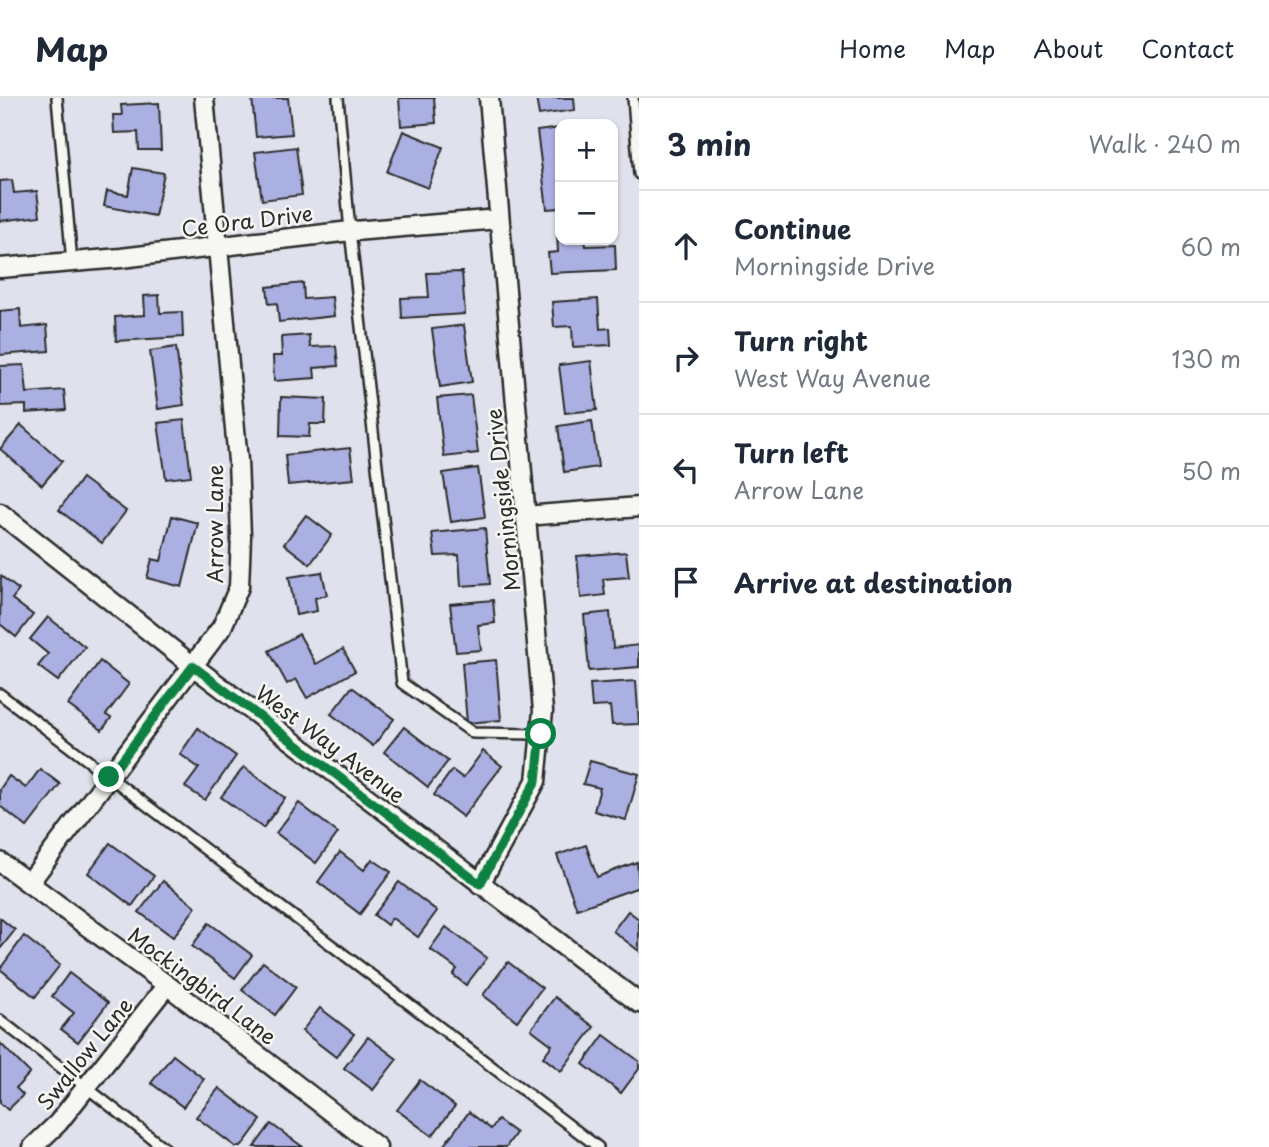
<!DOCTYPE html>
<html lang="en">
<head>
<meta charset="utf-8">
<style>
  :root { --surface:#fff; --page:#f2f2f3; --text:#1f2937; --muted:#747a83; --line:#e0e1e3 }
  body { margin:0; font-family:"Playpen Sans",sans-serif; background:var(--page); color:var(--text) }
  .controls { position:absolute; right:21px; top:21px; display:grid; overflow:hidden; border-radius:14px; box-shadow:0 2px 5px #0004 }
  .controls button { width:63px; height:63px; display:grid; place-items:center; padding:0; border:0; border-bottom:2px solid var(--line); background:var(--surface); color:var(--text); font:35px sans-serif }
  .stop { position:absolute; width:21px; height:21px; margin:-16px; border:5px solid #0b8043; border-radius:50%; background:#fff }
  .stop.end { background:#0b8043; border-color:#fff; box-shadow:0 2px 7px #0008 }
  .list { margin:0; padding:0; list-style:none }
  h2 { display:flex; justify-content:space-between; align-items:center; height:91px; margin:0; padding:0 28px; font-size:30px }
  h2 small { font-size:23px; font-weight:400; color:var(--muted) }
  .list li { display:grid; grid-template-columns:46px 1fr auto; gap:21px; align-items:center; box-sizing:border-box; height:112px; padding:0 28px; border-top:2px solid var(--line) }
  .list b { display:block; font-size:26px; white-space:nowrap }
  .list p { margin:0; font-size:23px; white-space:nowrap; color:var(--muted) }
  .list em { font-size:23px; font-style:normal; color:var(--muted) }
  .icon { flex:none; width:38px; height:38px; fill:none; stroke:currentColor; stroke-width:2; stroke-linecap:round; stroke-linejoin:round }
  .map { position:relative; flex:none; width:639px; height:1049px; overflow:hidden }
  header { display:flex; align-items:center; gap:42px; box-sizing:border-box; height:98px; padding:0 35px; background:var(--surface); border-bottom:2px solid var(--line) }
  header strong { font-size:33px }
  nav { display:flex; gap:38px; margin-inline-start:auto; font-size:24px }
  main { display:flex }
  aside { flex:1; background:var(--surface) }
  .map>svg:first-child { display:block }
  .building { fill:#aab0e1; stroke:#2b2b2b; stroke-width:2 }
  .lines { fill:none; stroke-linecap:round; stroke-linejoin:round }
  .service-casing { stroke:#2b2b2b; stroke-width:14 }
  .minor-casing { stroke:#2b2b2b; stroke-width:23 }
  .service { stroke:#f6f6f2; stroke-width:9 }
  .minor { stroke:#f6f6f2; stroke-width:18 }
  .route { stroke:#0b8043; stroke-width:9 }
  .labels { text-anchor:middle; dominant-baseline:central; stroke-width:5; stroke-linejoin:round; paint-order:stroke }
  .street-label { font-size:21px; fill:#2b2b2b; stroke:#f6f6f2 }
</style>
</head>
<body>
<header>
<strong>Map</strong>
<nav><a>Home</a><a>Map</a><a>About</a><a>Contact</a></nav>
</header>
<main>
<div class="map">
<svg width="639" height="1049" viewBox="0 0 639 1049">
  <rect width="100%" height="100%" fill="#dfe1ed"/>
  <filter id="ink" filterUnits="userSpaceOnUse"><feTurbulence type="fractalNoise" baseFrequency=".0143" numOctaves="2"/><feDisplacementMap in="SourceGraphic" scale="14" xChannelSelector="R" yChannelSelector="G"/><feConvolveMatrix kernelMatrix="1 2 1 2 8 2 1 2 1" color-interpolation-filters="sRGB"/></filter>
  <g filter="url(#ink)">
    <!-- building -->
    <g class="building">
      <path d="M252,0H288L292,36L256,39Z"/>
      <path d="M399,0H434L436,25L401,28Z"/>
      <path d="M536,0H574L575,12L539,17Z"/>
      <path d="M159,5L161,52H139L138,34L114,35L113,17H122L121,7Z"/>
      <path d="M560,30V110L547,111L537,33Z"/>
      <path d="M403,33L443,49L428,90L387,74Z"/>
      <path d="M296,49L302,97L262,102L255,54Z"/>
      <path d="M133,70L164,75L155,118L104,108L107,93L128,97Z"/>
      <path d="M12,82L14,95L37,93L40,118L0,123V83Z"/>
      <path d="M557,135H560V142H585L586,148L615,147L616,172L550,175L548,155L558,154Z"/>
      <path d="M462,174L465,216L402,220L401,200L429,199L427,175Z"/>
      <path d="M303,185L304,201L332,199L334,218L279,224L277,205L269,206L267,189Z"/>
      <path d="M159,197L160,215L182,214L183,239L116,243L115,219L145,217L144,198Z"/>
      <path d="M598,201L600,231L610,230L611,247L573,249L572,228L554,229L552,204Z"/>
      <path d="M20,211L21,230L47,227L49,253L0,257V213Z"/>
      <path d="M464,227L472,284L440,289L432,231Z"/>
      <path d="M309,237L310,249L336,248L338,268L314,270L315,280L274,283L273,258H282L281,239Z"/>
      <path d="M176,249L184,307L158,311L150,253Z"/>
      <path d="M591,263L597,312L565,315L559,267Z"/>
      <path d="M24,267L27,295L64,292L66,312L26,315V307L0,308V268Z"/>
      <path d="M471,297L478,355L444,359L437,300Z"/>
      <path d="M281,299L326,301L325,326H310L309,339L280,338Z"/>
      <path d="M184,322L191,378L166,381L158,325Z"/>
      <path d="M592,323L598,369L564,374L558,328Z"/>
      <path d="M21,327L62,363L42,387L0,351Z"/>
      <path d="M350,350L354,381L288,387L285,357Z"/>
      <path d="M478,370L485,419L451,424L443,375Z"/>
      <path d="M82,380L126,413L102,445L59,412Z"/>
      <path d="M306,417L332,437L310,466L284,446Z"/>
      <path d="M172,418L198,425L182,489L147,480L152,461L161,463Z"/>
      <path d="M485,430L490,486L461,488L459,457L435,458L432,435Z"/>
      <path d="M626,454L629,479L603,481L605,497L581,500L577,458Z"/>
      <path d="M322,474L327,497L315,500L317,513L296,517L289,479Z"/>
      <path d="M1,478L19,492L12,501L33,517L16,539L0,526Z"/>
      <path d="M493,502L495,525L478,527L481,552L456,554L450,506Z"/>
      <path d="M610,514L613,550L639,547V569L589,573L584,517Z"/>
      <path d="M48,519L85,549L58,583L38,568L48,556L30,541Z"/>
      <path d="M299,536L316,566L343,551L355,573L307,600L296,581L287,586L269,553Z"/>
      <path d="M496,562L501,622L467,625L462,565Z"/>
      <path d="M100,563L129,586L106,617L111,620L102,632L68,607Z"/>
      <path d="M636,583L639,626L612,627L610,608L592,609L590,586Z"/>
      <path d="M352,589L394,621L373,648L331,616Z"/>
      <path d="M404,629L448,663L428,689L384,654Z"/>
      <path d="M198,630L236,658L205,702L185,689L199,670L180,656Z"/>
      <path d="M483,653L502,668L463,719L434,697L452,672L463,680Z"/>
      <path d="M590,663L639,676L626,722L594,713L600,690L583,686Z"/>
      <path d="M244,669L285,700L263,730L221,699Z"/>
      <path d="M40,671L60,686L27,729L0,708V691L9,678L26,690Z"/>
      <path d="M299,705L338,735L316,765L276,735Z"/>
      <path d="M110,745L154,778L132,808L88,775Z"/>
      <path d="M586,747L597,779L637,764L639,789L577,811L557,757Z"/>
      <path d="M340,754L364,772L372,761L391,774L360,816L318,784Z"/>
      <path d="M163,783L196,809L173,839L139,814Z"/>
      <path d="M399,784L437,813L418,839L392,820L387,827L374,817Z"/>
      <path d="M628,813L639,821V853L613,833Z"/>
      <path d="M0,820L15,832L0,851Z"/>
      <path d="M209,825L252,857L235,880L192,848Z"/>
      <path d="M446,829L487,860L466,887L453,877L457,871L430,851Z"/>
      <path d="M24,838L60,867L35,899L0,871Z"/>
      <path d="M263,864L296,889L275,917L242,892Z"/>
      <path d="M508,864L542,890L517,923L483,897Z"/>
      <path d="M69,875L108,905L78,944L61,931L74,915L52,898Z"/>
      <path d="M555,899L594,929L561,973L543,959L552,947L531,931Z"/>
      <path d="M320,910L354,936L336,959L302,933Z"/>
      <path d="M604,937L639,963V971L621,995L583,966Z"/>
      <path d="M368,939L397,961L373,992L344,970Z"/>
      <path d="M0,945L30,975L16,990L23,997L8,1012L0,1005Z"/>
      <path d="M173,957L204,981L183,1009L151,985Z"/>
      <path d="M420,982L455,1008L432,1038L397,1012Z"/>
      <path d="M219,990L261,1022L241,1049H236L196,1019Z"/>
      <path d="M469,1014L491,1031L498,1022L516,1035L506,1049H447L444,1047Z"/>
      <path d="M271,1026L303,1049H254Z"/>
    </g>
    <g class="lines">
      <defs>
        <g id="service">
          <path d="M57,0L72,164"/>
          <path d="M338,0L350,133L402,585L473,635L541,636"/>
          <path d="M633,0L639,76"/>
          <path d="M0,596L598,1049"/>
          <path d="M0,922L163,1049"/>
        </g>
        <g id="minor">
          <path d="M0,170L121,160L342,134L499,121"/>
          <path d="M0,415L193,568L639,905"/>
          <path d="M525,418L639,409"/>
          <path d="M0,764L167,887L377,1049"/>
          <path d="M29,785L222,529L239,489L241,438L238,363L204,0"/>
          <path d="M480,786L536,683L543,613L489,0"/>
          <path d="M33,1049L58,1025L167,887"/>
        </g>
      </defs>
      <!-- service casing -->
      <use href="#service" class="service-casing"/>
      <!-- minor casing -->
      <use href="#minor" class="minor-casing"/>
      <!-- service -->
      <use href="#service" class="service"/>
      <!-- minor -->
      <use href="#minor" class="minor"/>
    </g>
  </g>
  <g class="lines" filter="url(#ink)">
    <!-- route -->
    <path class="route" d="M109,679L193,568L480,786L536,683L541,636"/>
  </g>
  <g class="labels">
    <!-- street labels -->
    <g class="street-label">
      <text transform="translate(247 122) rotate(-7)">Ce Ora Drive</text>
      <text transform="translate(502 402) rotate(-96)">Morningside Drive</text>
      <text transform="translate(214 426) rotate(-90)">Arrow Lane</text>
      <text transform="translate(331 645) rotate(37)">West Way Avenue</text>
      <text transform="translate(203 887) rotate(37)">Mockingbird Lane</text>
      <text transform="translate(84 955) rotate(-51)">Swallow Lane</text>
    </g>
  </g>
</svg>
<div class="controls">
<button>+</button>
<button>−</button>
</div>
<div class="stop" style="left:541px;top:636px"></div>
<div class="stop end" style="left:109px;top:679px"></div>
</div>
<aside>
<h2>3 min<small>Walk · 240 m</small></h2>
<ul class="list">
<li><svg class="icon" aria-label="ahead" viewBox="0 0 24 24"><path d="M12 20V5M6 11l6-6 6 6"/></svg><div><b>Continue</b><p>Morningside Drive</p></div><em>60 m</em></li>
<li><svg class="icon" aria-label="right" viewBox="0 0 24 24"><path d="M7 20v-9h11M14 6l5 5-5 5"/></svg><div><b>Turn right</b><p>West Way Avenue</p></div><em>130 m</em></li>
<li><svg class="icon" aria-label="left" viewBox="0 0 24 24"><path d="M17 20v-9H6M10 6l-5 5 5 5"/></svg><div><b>Turn left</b><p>Arrow Lane</p></div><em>50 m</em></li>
<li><svg class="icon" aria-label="arrive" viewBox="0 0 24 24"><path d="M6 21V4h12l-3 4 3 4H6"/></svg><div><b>Arrive at destination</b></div></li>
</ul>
</aside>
</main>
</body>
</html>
